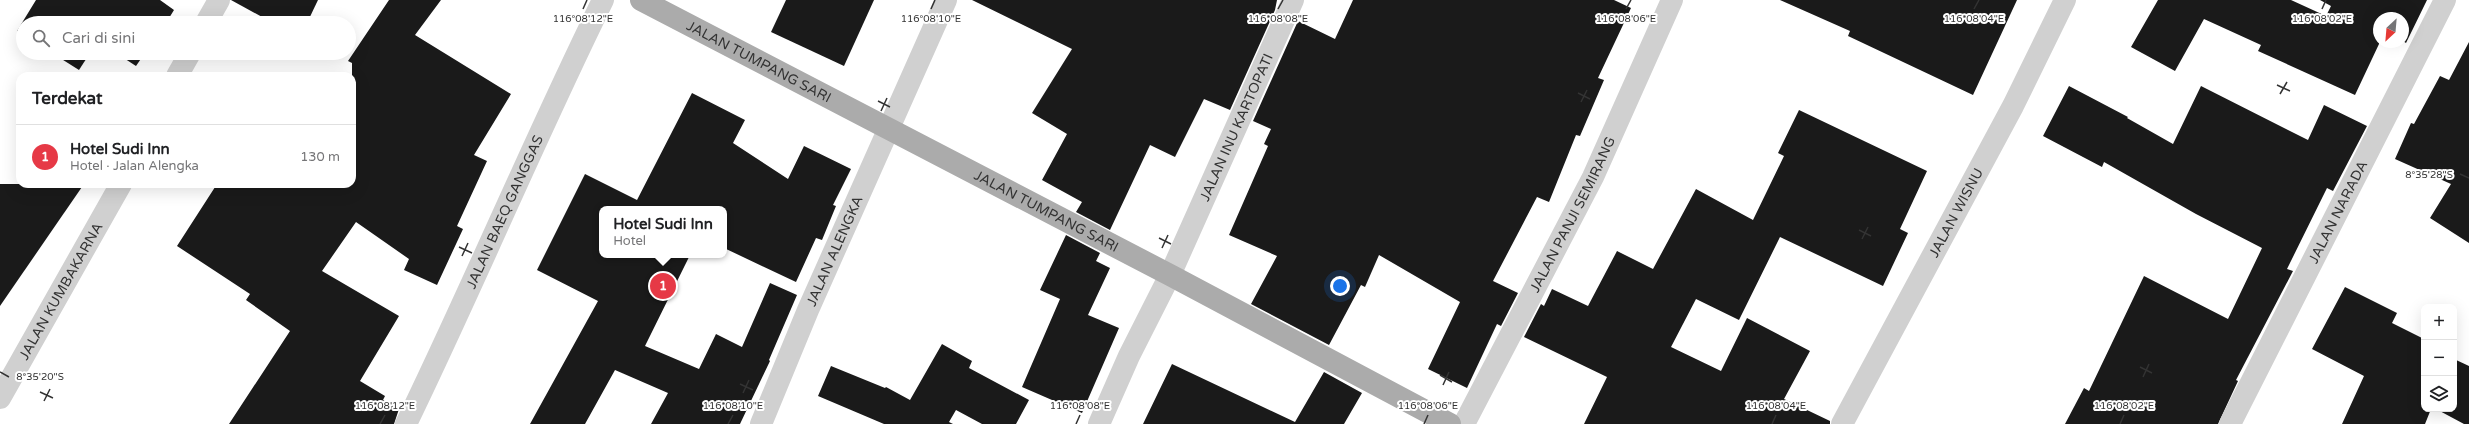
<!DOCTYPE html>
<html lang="id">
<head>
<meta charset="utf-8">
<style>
  :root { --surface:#fff; --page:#f2f2f2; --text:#202124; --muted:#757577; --line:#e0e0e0; --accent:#e63946 }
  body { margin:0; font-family:"Varela Round",sans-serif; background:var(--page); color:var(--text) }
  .controls { position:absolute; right:12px; bottom:12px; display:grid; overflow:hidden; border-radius:8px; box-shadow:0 4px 16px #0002 }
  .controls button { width:36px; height:36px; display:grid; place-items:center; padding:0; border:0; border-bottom:1px solid var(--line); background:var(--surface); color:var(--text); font:20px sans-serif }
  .compass { position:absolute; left:2373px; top:12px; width:36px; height:36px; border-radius:50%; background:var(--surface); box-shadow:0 4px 16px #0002; rotate:206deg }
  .you { position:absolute; left:1340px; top:286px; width:14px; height:14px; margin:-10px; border:3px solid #fff; border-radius:50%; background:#1a73e8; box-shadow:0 0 0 6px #1a73e833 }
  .badge { display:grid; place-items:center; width:26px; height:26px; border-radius:50%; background:var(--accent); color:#fff; font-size:13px; font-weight:700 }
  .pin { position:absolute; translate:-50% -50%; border:2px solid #fff; box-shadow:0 1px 4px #0006 }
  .popup { position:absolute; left:599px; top:206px; width:128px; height:52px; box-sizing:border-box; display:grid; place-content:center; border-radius:8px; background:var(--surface); filter:drop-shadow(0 1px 3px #0005); font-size:13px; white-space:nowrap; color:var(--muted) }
  .popup b { font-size:15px; color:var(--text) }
  .popup::after { content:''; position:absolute; left:50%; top:100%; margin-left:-8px; border:8px solid transparent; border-top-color:var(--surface) }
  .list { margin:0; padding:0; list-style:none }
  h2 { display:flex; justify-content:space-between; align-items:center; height:52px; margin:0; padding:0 16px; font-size:17px }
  h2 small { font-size:13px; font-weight:400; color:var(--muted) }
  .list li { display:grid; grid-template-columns:26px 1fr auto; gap:12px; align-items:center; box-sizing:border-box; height:64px; padding:0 16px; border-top:1px solid var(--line) }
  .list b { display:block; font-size:15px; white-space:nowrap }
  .list p { margin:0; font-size:13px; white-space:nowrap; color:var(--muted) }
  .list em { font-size:13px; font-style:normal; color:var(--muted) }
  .icon { flex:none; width:22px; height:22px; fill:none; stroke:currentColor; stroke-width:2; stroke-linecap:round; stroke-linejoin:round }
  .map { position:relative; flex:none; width:2469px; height:424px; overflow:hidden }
  .search { position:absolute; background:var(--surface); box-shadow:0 4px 16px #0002; left:16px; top:16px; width:340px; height:44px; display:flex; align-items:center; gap:10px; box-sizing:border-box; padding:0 14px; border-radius:22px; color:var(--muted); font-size:15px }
  .panel { position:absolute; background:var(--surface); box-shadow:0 4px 16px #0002; left:16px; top:72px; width:340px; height:116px; border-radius:12px }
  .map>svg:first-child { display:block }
  .building { fill:#1a1a1a }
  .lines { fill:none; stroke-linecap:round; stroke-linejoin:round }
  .minor { stroke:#d0d0d0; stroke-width:22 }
  .major { stroke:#ababab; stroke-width:22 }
  .ticks { fill:none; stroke:#333; stroke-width:1.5 }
  .labels { text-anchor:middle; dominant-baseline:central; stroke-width:4; stroke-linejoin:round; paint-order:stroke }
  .street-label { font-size:14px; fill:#333; stroke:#fff }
  .ticks-label { font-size:10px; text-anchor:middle; fill:#333; stroke:#fff; stroke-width:4; stroke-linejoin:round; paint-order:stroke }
</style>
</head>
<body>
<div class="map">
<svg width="2469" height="424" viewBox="0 0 2469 424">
  <rect width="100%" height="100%" fill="#fff"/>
  <!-- building -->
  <g class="building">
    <path d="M36,0H160L174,10L166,23H23V35L17,31Z"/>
    <path d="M231,0H318L307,23H273Z"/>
    <path d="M389,0H441L415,35L511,94L474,155L487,161L457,226L463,229L437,285L404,270L409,259L356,222L322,271L399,316L360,381L385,396L383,400L399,409L394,424H229L290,331L246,300L250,294L177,246L217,184H352V63L348,61Z"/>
    <path d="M786,0H874L844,66L771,32Z"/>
    <path d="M972,0H1277L1275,10L1230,110L1204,99L1175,157L1150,145L1110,230L1076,212L1082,202L1042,180L1067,134L1032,113L1072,49Z"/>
    <path d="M1353,0H1614L1631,8L1598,78L1604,80L1580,136L1576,135L1549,202L1537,197L1493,281L1518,293L1501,326L1497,324L1467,388L1428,369L1460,302L1379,255L1365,287L1361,285L1329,345L1251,304L1277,256L1229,235L1268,146L1264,144L1271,129L1253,121L1298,21L1335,39Z"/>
    <path d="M1780,0H2017L1973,95L1848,36L1850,31Z"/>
    <path d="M2158,0H2291L2326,16L2331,6L2320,0H2427L2406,43L2403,41V18H2379V44L2355,95L2258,51L2261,45L2204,19L2175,71L2131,47Z"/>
    <path d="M2469,42V243L2430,218L2451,184L2395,159L2411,123L2414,124L2440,76L2449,80Z"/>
    <path d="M52,53H90L79,70Z"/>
    <path d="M116,53H145L136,66Z"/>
    <path d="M2069,86L2128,117L2127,118L2173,144L2201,86L2308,140L2324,105L2367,126L2333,191L2327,188L2287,269L2293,271L2236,380L2238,381L2218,424H2065L2084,388L2089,391L2144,276L2228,319L2262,248L2196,214L2104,162L2102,167L2043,136Z"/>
    <path d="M692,93L745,120L733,143L788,179L804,146L851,169L833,205L836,206L822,240L816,238L796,282L724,248V209H602V255H690L645,346L699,369L716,334L742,347L770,283L797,295L769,360L770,361L740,424H651L668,393L615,370L585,424H530L598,301L537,270L585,174L637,200Z"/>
    <path d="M1799,110L1927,171L1900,229L1908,233L1883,286L1780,237L1739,320L1696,299L1671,347L1721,371L1747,318L1810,351L1784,399L1830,421V424H1584L1607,377L1524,337L1541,304L1544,306L1552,289L1588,306L1617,251L1653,269L1696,189L1753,220L1784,156L1778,153Z"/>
    <path d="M0,184H84L0,306Z"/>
    <path d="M1066,235L1100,253L1096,261L1110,268L1088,315L1119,328L1082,413L1022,387L1060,299L1040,290Z"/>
    <path d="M2345,287L2397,313L2392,323L2424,339V409H2431L2425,424H2342L2364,376L2312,349Z"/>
    <path d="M942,344L972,361L969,368L1029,400L1016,424H982L956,410L949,422L953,424H884L818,396L831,366L885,388L886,387L910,400Z"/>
    <path d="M2454,359L2469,366V424H2464L2436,409H2454Z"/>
    <path d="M1172,364L1295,422L1324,372L1362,393L1344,424H1143Z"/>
  </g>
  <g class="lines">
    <!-- minor -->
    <g class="minor">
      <path d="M206,23L219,0"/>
      <path d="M177,76L190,53"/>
      <path id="s1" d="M0,398L121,184"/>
      <path id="s2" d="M406,424C474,284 534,140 603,0"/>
      <path id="s3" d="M761,424L808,310L946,0"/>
      <path id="s4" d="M1099,424L1129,356L1170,275L1293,0"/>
      <path id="s5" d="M1464,424L1593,177L1672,0"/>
      <path id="s6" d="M1842,424L2013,106L2065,0"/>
      <path id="s7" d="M2230,424L2445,0"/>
    </g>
    <!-- major -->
    <path class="major" id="s8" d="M641,0L1170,275L1450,424"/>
  </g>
  <!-- ticks -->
  <path class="ticks" d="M583,9L587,0M931,9L935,0M1278,9L1283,0M1626,9L1631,0M1974,9L1979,0M2322,9L2326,0M2277,85L2290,91M1578,93L1590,99M2280,94L2287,82M878,101L890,107M1581,102L1587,90M881,111L887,98M2460,174L2469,178M1859,230L1871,236M1159,238L1171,244M1862,239L1868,227M459,247L472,253M1162,248L1168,235M462,256L468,243M2140,367L2152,373M0,372L9,377M1440,375L1452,382M2143,377L2149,364M740,384L753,390M1443,385L1449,372M40,392L53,398M743,393L749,380M44,401L50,389M380,424L385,415M728,424L733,415M1076,424L1080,415M1424,424L1428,415M1772,424L1776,415M2120,424L2124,415"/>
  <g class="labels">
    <!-- street labels -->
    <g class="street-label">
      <text stroke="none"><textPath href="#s8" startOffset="133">JALAN TUMPANG SARI</textPath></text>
      <text stroke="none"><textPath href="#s4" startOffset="327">JALAN INU KARTOPATI</textPath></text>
      <text stroke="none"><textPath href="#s8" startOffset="457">JALAN TUMPANG SARI</textPath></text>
      <text stroke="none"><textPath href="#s2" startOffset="234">JALAN BAEQ GANGGAS</textPath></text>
      <text stroke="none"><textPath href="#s7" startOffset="238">JALAN NARADA</textPath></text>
      <text stroke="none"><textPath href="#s6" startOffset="240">JALAN WISNU</textPath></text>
      <text stroke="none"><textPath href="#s5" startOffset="236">JALAN PANJI SEMIRANG</textPath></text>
      <text stroke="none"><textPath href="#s3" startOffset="188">JALAN ALENGKA</textPath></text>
      <text stroke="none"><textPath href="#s1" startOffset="123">JALAN KUMBAKARNA</textPath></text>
    </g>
  </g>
  <g class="ticks-label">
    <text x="583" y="22">116°08'12"E</text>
    <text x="931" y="22">116°08'10"E</text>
    <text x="1278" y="22">116°08'08"E</text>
    <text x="1626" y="22">116°08'06"E</text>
    <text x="1974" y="22">116°08'04"E</text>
    <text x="2322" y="22">116°08'02"E</text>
    <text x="2429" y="178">8°35'28"S</text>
    <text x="40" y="380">8°35'20"S</text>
    <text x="385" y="409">116°08'12"E</text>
    <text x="733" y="409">116°08'10"E</text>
    <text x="1080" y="409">116°08'08"E</text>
    <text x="1428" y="409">116°08'06"E</text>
    <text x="1776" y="409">116°08'04"E</text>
    <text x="2124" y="409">116°08'02"E</text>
  </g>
</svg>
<div class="controls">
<button>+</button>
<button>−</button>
<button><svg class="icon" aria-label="layers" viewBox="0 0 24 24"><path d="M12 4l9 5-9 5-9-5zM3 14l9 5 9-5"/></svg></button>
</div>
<svg class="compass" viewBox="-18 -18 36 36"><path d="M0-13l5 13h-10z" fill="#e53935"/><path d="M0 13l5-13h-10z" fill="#757577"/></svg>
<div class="you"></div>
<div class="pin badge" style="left:663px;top:286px">1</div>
<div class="popup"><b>Hotel Sudi Inn</b>Hotel</div>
<div class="search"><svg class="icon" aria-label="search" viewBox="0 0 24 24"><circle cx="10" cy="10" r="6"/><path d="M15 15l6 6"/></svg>Cari di sini</div>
<section class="panel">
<h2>Terdekat<small></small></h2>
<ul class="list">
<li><span class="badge">1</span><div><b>Hotel Sudi Inn</b><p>Hotel · Jalan Alengka</p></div><em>130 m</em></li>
</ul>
</section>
</div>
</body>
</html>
